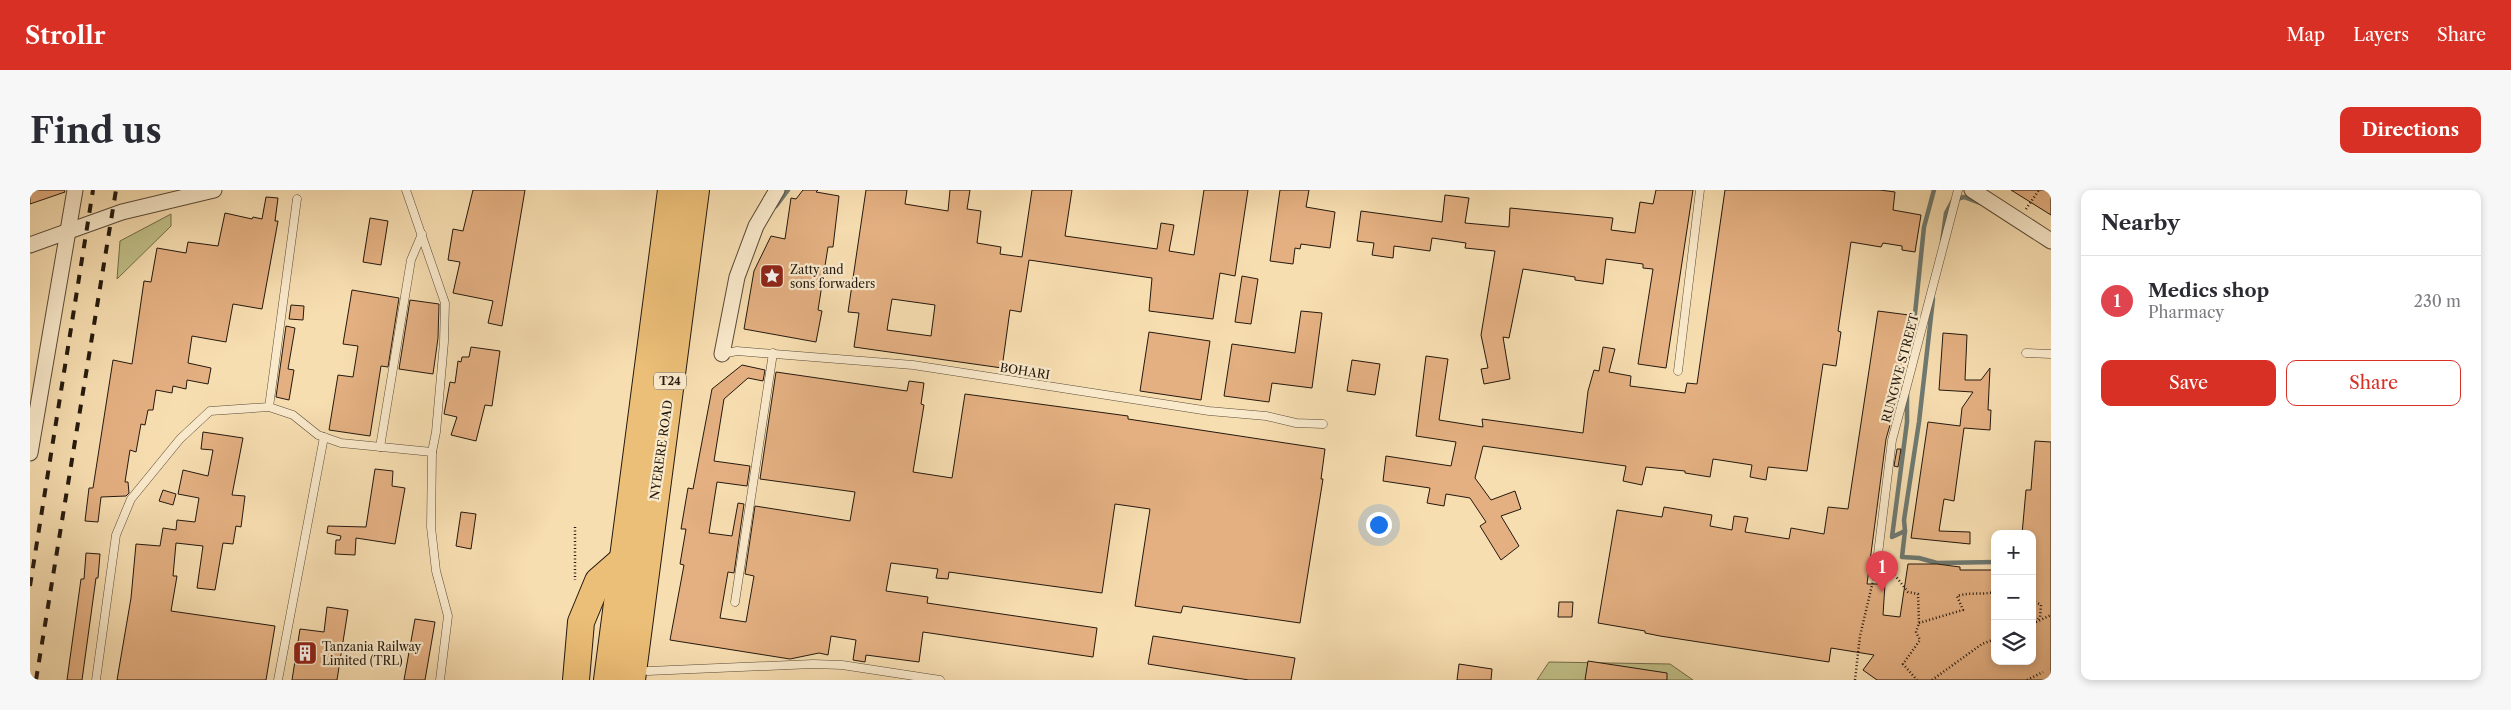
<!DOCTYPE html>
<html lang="en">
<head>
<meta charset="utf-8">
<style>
  :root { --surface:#fff; --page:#f7f7f7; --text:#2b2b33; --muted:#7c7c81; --line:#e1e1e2; --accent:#d93025 }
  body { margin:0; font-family:"Libre Caslon Text",serif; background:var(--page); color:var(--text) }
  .controls { position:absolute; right:15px; bottom:15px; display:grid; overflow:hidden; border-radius:10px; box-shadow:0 2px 8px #0003 }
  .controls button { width:45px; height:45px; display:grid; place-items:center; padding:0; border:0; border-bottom:1px solid var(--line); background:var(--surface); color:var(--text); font:25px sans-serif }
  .you { position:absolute; left:1348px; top:334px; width:18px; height:18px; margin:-12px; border:4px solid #fff; border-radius:50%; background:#1a73e8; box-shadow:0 0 0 8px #1a73e833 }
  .badge { display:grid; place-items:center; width:32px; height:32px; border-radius:50%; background:var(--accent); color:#fff; font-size:16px; font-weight:700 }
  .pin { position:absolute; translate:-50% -41px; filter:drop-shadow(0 1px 2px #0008) }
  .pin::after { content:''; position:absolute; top:26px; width:18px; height:15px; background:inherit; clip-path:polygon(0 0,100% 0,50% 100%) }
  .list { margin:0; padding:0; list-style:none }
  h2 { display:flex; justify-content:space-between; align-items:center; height:65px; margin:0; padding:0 20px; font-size:21px }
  h2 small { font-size:16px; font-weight:400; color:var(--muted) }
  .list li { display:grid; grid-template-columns:32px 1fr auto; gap:15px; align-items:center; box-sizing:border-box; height:90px; padding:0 20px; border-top:1px solid var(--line) }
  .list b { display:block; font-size:19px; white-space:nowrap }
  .list p { margin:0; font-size:16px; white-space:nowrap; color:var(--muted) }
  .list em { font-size:16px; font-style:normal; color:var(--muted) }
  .actions { display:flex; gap:10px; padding:15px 20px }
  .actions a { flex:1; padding:11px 0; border:1px solid var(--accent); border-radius:10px; text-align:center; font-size:18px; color:var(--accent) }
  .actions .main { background:var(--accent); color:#fff }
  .icon { flex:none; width:28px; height:28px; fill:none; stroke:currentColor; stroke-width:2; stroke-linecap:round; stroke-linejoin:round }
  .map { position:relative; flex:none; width:2021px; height:490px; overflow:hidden; border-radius:10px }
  header { display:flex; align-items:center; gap:30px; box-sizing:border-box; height:70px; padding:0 25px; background:var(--accent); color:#fff }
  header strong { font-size:24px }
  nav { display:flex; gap:28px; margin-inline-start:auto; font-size:18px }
  .intro { display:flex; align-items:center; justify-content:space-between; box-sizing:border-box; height:120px; padding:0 30px }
  h1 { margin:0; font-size:35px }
  .button { padding:12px 22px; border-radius:10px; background:var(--accent); color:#fff; font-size:18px; font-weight:700 }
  main { display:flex; gap:30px; padding:0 30px }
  aside { flex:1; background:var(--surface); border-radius:10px; box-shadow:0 2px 8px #0003 }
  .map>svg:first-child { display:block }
  .green { fill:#c1c088; stroke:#726c4b }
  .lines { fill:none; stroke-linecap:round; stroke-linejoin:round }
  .stream { stroke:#6e7a72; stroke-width:4.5 }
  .building { fill:#e4b082; stroke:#24190e; fill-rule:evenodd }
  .service-casing { stroke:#594a37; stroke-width:9 }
  .minor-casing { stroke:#594a37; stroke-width:17 }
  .trunk-casing { stroke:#24190e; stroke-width:28 }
  .path { stroke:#24190e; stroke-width:2.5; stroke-dasharray:1 2.5; stroke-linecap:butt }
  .service { stroke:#faeacc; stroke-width:8 }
  .minor { stroke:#faeacc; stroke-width:15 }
  .trunk { stroke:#ecbf78; stroke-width:26 }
  .rail { stroke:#24190e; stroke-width:4; stroke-dasharray:9 9; stroke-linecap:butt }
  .labels { text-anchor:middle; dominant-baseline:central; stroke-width:4.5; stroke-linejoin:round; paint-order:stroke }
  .shield { fill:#faeacc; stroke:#645847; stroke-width:1 }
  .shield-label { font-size:11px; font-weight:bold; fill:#24190e }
  .poi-label { font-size:12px; fill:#24190e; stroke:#faeacc; text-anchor:start }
  .street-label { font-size:12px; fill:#24190e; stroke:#faeacc }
</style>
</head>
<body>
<header>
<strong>Strollr</strong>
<nav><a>Map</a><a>Layers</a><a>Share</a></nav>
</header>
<div class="intro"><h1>Find us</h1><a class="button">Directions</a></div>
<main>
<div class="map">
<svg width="2021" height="490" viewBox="0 0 2021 490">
  <rect width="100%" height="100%" fill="#f7deb1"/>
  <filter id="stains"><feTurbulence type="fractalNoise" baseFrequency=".004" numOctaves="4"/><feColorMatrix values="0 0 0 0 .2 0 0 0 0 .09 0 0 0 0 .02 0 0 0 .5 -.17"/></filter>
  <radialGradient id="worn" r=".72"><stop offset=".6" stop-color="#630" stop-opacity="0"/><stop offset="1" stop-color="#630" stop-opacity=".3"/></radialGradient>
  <!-- green -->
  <g class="green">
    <path d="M141,24V36L87,89L90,51Z"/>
    <path d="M1519,472L1640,474L1663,490H1507Z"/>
  </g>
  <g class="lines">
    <!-- stream -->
    <g class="stream">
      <path d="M746,16L758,0"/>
      <path d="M1912,52L1916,23L1923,10L1934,7L1950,13"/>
      <path d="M1903,109L1889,232L1874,330L1875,341L1872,367L1889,368L1907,373L1965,372"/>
      <path d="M1880,172L1894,37L1904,0"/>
      <path d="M1875,341L1862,347L1877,232V204"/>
    </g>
  </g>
  <!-- building -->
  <g class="building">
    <path d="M0,0H34L35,2L0,14Z"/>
    <path d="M443,0H495L472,136L458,133L463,111L423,103L430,72L418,70L423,39L433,41Z"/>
    <path d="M773,0H788L786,2L809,6L803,57H798L788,120L792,121L786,152L714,139L724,81L741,46L755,49L761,8L766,9Z"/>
    <path d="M836,0H877L875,14L918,21L920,0H940L937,19L951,21L947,53L971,57L970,64L992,67L1002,0H1042L1035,46L1127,59L1131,33L1144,35L1139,61L1164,65L1174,0H1218L1205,86L1190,83L1183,129L1119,121L1122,88L999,70L991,122L980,120L972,178L824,157L829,123L818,122ZM862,109L905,115L901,146L857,140Z"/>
    <path d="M1250,0H1279L1276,17L1305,22L1300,58L1271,54L1270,59L1265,58L1263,74L1240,71Z"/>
    <path d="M1626,0H1663L1636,178L1608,174L1623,79L1613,78V74L1576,69L1573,94L1545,90V87L1493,79L1479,148L1473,147L1480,189L1454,194L1451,179L1458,178L1451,145L1465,61L1435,58L1436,53L1402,48L1400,61L1364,56L1363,68L1342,65L1344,53L1327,51L1331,21L1412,32L1415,5L1439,8L1435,33L1479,37L1480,18L1583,28L1581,40L1605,43L1610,12L1623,14Z"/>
    <path d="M1695,0H1850L1865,2L1863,20L1891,25L1885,62L1872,60V56L1853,53L1851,57L1821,52L1808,141L1811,142L1806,176L1793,174L1777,281L1738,277L1736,290L1720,287L1722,275L1683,269L1680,287L1655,283V281L1616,277L1612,295L1593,291L1596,276L1453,256L1445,288L1461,310L1485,301L1491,319L1471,326L1489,356L1471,370L1450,336L1456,332L1440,308L1416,304L1414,316L1397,313L1400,298L1353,291L1356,266L1421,276L1426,252L1386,246L1396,166L1418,169L1409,230L1453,237L1452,229L1553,243L1558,201L1564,180L1569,181L1573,157L1585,159L1579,182L1601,186L1600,196L1655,203L1657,193L1667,194Z"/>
    <path d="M1981,0H2021V25Z"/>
    <path d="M236,7L248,8L245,31H248L232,119L203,114L196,152L162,146L158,173L181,178L178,194L157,190L156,199L143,196L142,203L126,200L123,220H118L115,235L111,234L106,262L100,260L95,292H98L99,303L96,306L71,307L68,332L55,331L59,298H63L83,170L102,174L114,91L121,92L127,58L156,63L158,52L188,56L195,23L222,29L223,27L232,29Z"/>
    <path d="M340,28L358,31L351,75L333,72Z"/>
    <path d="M1212,86L1228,89L1221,134L1205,132Z"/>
    <path d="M322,100L369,108L358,177L351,176L340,246L299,240L308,185L323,187L328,156L313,154Z"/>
    <path d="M380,110L409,114L408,148L403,184L369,179Z"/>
    <path d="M261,115L274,116L273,130L259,129Z"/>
    <path d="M1271,121L1292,123L1282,198L1242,193L1239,212L1194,206L1202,154L1265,163Z"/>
    <path d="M1848,121L1879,125L1865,217L1856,249L1837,394H1855L1853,425L1870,427L1878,374H1907L1930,377V380H1965V471H2002V344H1992L1996,300H2001L2005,251L2021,252V490H1847L1833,480L1844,465L1801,458L1799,472L1630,446L1615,443V441L1568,433L1587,320L1632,327L1634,317L1682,325L1680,336L1702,340L1704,326L1718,328L1715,342L1759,349L1761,338L1794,344L1798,317L1818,319Z"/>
    <path d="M256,136L265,138L258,179L264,180L259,210L246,207Z"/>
    <path d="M1119,142L1180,151L1171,210L1110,201Z"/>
    <path d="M1913,143L1937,145L1935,190H1951L1960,178L1958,220H1961L1960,240L1934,238L1924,311L1914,309L1909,341L1940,342V354L1881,348L1898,232L1930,236L1932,218L1943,202L1909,200Z"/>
    <path d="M441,157L470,161L462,216L455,215L446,251L421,245L427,227L414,224L420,192L425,193L428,171L431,172L432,167H439Z"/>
    <path d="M1322,170L1350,174L1345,205L1317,201Z"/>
    <path d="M712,175L735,180L733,191L718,188L694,209L684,271L720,276L717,296L687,292L679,343L702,346L708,313L714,314L704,383L698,382L690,428L716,432L724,386L715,384L725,316L820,331L825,302L730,289L746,182L877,201L879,191L894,193L891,214L894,215L883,282L922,288L935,204L1098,226V229L1295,259L1291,289H1293L1270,433L1153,416L1151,423L1105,416L1120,319L1085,314L1072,403L919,382L918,389L906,388L908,379L861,373L856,401L898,407L897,413L1067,438L1063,467L893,442L889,472L836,465L835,472L823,470L826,450L801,446L798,465L789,463L760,469L640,450L654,375L650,374L656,339H651L658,298L663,299L682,199Z"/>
    <path d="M173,242L213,248L202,305L215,306L211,337L206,336L203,354L193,353L185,400L167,398L173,356L146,353L143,386H147L141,421L245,436L236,490H87L101,408L106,354L130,356L133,338L146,340L147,330L165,332L169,308L148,304L153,280L178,286L183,260L171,259Z"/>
    <path d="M1867,259H1871L1868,277L1864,276Z"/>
    <path d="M345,279L363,281L362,296L375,298L365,354L326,348L325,365L305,364L306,350H310L311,346L297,343L298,336L336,337Z"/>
    <path d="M133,300L146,304L143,315L129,311Z"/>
    <path d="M431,322L446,324L441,359L426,356Z"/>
    <path d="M56,363L70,364L68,388H66L52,490H37L51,389H54Z"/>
    <path d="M1529,412H1543L1542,427H1528Z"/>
    <path d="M297,417L318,420L307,490H262L270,439L294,442Z"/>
    <path d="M385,429L405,432L395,490H374Z"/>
    <path d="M1123,446L1265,468L1261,490H1219L1118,474Z"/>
    <path d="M1558,471L1637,483V490H1555Z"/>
    <path d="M1429,474L1462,479L1461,490H1427Z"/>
  </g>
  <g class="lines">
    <defs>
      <g id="service">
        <path d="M376,0L415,113L414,152L406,242L402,262L401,337L406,381L418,426L410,490"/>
        <path d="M1996,163L2021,164"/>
        <path d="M692,164L707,161L883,175L1179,221L1236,226L1266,233L1293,234"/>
        <path d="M1648,181L1670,0"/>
        <path d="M239,217L267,9"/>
        <path d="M350,257L381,70L392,44"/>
        <path d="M1848,364L1862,250L1877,195L1928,0"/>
        <path d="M705,412L743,163"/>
        <path d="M618,481L783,474L812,475L910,490"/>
        <path d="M66,490L86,345L101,309L150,249L180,221L239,217L263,225L288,245L311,253L402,262"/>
        <path d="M248,490L294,247"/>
      </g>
      <g id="minor">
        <path d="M1942,0L2021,51"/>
        <path d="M0,55L92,22L184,0"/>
        <path d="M692,164L707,87L726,36L747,0"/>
        <path d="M0,263L45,0"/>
      </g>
      <g id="trunk">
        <path d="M546,490L551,432L568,391L592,370"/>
        <path d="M577,490L641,0"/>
        <path d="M602,490L666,0"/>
      </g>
    </defs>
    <!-- service casing -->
    <use href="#service" class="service-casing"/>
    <!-- minor casing -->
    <use href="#minor" class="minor-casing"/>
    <!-- trunk casing -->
    <use href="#trunk" class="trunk-casing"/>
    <!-- path -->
    <g class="path">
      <path d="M1996,19L2009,0"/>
      <path d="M545,337V390"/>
      <path d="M1854,371L1878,402L1888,404L1889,433L1886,442L1890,450L1873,474L1887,490"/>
      <path d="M2002,410L2011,415L2010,427L2003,434"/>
      <path d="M2006,432L2021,425"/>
      <path d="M1889,433L1933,420L1927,406C1940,402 1951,405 1965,402"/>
      <path d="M1825,490L1830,446L1847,374"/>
      <path d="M1902,490L1952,454L1965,449"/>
      <path d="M1997,490L2013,482"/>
    </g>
    <!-- service -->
    <use href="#service" class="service"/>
    <!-- minor -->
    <use href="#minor" class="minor"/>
    <!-- trunk -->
    <use href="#trunk" class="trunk"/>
    <!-- rail -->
    <g class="rail">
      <path d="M0,396L63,0"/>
      <path d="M6,490L86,0"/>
    </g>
  </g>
  <!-- icons -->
  <defs>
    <symbol id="sight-square" viewBox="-11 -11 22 22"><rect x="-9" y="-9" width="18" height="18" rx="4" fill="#8f2418" stroke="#faeacc"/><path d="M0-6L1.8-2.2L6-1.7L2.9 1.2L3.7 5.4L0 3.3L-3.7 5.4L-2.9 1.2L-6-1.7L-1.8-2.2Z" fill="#fff"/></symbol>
    <symbol id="building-square" viewBox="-11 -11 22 22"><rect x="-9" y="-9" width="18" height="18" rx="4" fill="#8f2418" stroke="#faeacc"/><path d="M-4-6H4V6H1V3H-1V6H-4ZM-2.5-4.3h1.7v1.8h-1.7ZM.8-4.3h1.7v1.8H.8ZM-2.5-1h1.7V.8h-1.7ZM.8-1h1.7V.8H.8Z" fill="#fff"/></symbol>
  </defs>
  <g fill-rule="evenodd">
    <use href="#sight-square" x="728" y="72" width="28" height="28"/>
    <use href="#building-square" x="261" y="449" width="28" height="28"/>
  </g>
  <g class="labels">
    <!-- shield labels -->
    <rect class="shield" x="624" y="182.5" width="32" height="17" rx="4"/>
    <g class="shield-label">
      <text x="640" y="191">T24</text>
    </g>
    <!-- poi labels -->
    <g class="poi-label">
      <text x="760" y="79">Zatty and<tspan x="760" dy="14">sons forwaders</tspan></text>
      <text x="292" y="456">Tanzania Railway<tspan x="292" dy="14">Limited (TRL)</tspan></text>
    </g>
    <!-- street labels -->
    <g class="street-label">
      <text transform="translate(1870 178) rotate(-75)">RUNGWE STREET</text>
      <text transform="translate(995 181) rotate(9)">BOHARI</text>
      <text transform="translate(631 260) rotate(-82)">NYERERE ROAD</text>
    </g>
  </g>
  <rect width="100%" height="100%" filter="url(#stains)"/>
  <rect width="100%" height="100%" fill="url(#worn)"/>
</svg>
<div class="controls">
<button>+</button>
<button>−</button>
<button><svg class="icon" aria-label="layers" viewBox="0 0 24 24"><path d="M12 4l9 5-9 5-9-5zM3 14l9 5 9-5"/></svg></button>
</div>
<div class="you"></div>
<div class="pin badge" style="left:1852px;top:402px;background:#e0444e">1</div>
</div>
<aside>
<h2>Nearby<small></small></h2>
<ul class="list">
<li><span class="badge" style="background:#e0444e">1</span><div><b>Medics shop</b><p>Pharmacy</p></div><em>230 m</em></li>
</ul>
<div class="actions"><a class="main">Save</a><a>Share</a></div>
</aside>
</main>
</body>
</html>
